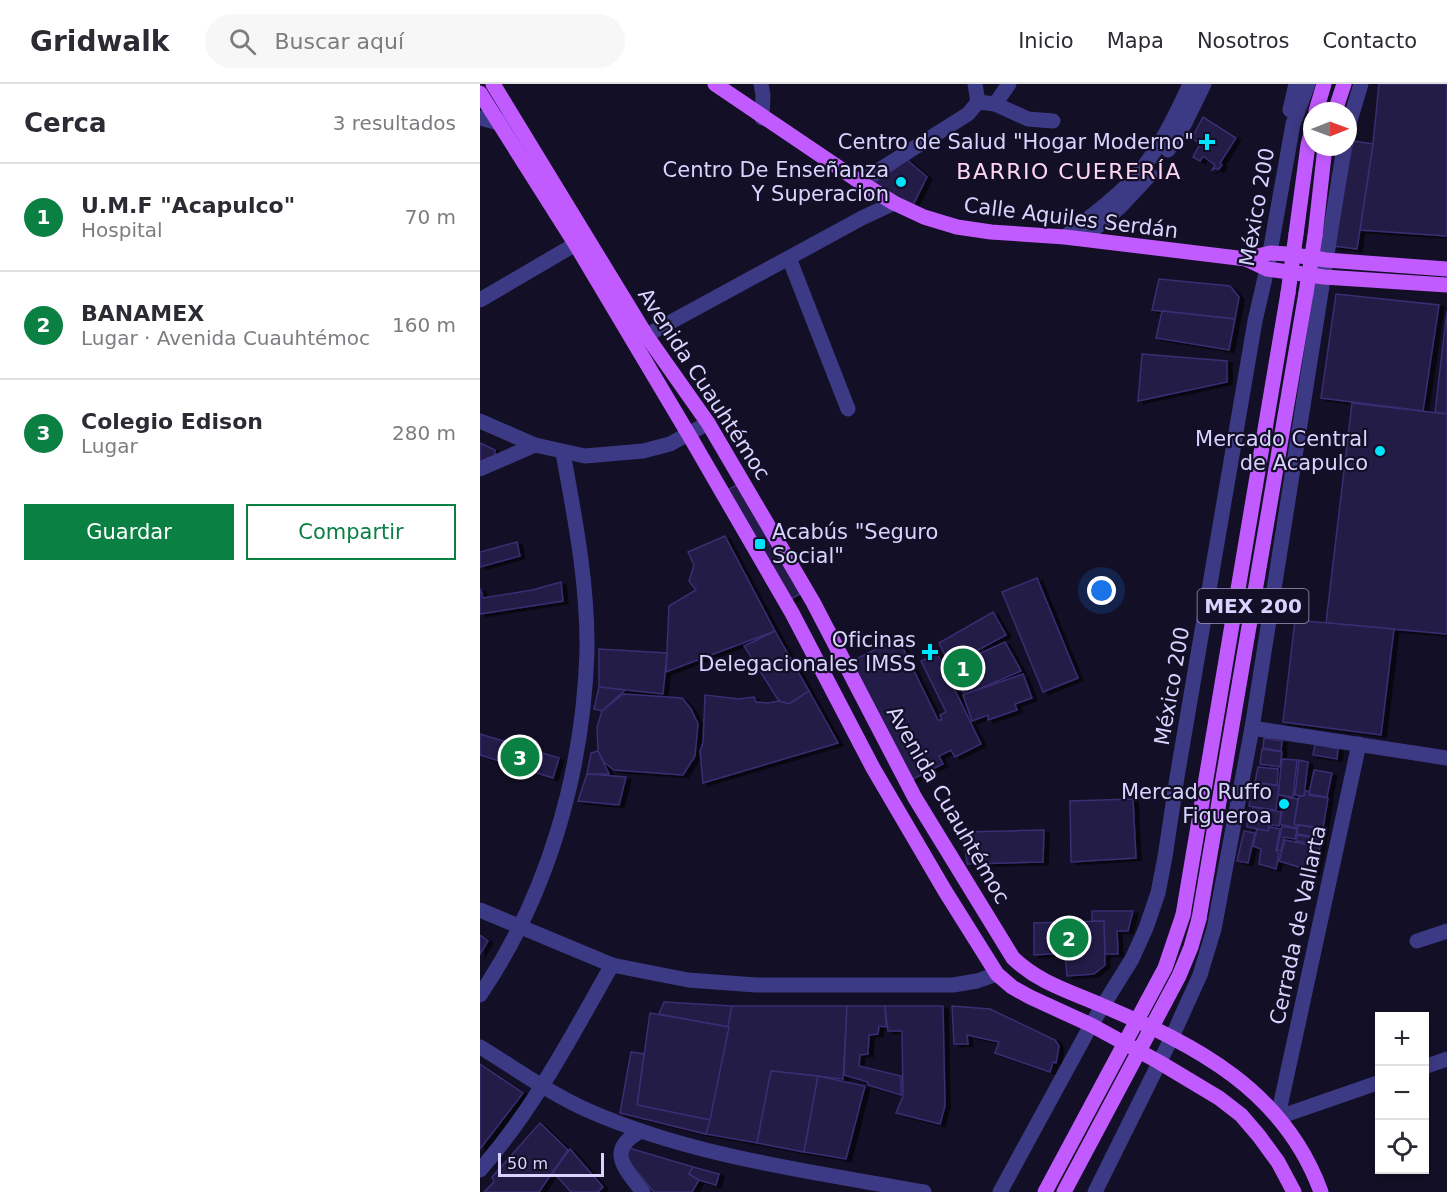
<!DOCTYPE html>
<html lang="es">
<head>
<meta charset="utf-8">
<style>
  :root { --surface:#fff; --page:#f7f7f7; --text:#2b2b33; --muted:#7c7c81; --line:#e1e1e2; --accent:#0b8043 }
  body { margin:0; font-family:"DejaVu Sans",sans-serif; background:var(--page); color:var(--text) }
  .controls { position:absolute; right:18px; bottom:18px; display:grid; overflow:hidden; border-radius:0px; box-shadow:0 3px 9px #0003 }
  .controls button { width:54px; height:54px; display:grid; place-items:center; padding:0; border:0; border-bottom:2px solid var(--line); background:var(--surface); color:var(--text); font:30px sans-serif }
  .compass { position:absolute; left:823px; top:18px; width:54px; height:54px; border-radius:50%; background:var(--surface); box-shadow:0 3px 9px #0003; rotate:89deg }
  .scale { position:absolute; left:18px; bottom:15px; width:106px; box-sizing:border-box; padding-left:6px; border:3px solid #d9d4ff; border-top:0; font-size:16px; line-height:21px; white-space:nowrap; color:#d9d4ff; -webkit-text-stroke:4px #130f26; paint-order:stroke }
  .you { position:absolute; left:622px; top:507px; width:21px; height:21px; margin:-15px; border:4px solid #fff; border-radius:50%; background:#1a73e8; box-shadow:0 0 0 9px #1a73e833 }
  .badge { display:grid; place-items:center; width:39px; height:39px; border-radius:50%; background:var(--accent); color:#fff; font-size:20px; font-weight:700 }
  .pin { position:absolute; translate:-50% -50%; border:3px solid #fff; box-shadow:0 2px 6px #0006 }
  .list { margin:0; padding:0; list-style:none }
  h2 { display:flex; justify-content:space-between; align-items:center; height:78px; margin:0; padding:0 24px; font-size:26px }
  h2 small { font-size:20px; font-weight:400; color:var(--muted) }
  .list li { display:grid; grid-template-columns:39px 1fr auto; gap:18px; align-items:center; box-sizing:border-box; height:108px; padding:0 24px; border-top:2px solid var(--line) }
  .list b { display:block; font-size:22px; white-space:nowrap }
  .list p { margin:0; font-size:20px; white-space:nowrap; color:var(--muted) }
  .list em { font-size:20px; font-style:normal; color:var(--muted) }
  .actions { display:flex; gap:12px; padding:18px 24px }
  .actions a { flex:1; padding:14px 0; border:2px solid var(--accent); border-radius:0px; text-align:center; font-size:21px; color:var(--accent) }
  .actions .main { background:var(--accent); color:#fff }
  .icon { flex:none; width:33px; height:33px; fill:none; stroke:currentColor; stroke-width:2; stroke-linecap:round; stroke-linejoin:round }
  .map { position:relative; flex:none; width:967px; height:1108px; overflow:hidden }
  header { display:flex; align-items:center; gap:36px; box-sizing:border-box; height:84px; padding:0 30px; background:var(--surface); border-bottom:2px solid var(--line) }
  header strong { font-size:28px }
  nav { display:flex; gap:33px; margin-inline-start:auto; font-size:21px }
  .search { width:420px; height:54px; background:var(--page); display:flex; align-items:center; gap:15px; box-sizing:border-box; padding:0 21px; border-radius:33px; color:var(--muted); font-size:22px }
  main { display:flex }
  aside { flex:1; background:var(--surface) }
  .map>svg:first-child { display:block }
  .building { fill:#241b47; stroke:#3b2d73; stroke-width:1.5; filter:url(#shadow) }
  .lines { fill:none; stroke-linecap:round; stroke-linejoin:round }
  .minor { stroke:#3d3a85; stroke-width:15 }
  .major { stroke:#c25bff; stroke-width:15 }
  .major-bridge { stroke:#c25bff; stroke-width:15 }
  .poi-dot { fill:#00e5ff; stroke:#130f26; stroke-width:2 }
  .labels { text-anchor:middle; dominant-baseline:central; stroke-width:4.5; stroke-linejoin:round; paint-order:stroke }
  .shield { fill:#130f26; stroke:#9e99be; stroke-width:1.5 }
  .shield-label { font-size:20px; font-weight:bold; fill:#d9d4ff }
  .poi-label { font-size:21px; fill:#d9d4ff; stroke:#130f26; text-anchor:end }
  .street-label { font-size:21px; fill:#d9d4ff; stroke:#130f26 }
  .neighbourhood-label { font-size:22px; letter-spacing:1.5px; fill:#ffd6f0; stroke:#130f26 }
</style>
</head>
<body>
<header>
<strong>Gridwalk</strong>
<div class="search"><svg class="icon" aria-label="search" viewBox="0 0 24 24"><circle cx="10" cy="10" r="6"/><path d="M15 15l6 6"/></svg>Buscar aquí</div>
<nav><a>Inicio</a><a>Mapa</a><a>Nosotros</a><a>Contacto</a></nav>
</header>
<main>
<aside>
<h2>Cerca<small>3 resultados</small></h2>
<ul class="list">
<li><span class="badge">1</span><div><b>U.M.F &quot;Acapulco&quot;</b><p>Hospital</p></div><em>70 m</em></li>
<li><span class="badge">2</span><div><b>BANAMEX</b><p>Lugar · Avenida Cuauhtémoc</p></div><em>160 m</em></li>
<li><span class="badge">3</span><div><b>Colegio Edison</b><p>Lugar</p></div><em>280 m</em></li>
</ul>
<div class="actions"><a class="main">Guardar</a><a>Compartir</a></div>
</aside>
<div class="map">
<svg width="967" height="1108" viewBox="0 0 967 1108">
  <defs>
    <filter id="shadow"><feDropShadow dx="5" dy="2.5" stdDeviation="0" flood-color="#0009"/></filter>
  </defs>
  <rect width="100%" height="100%" fill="#130f26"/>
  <!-- building -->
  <g class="building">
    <path d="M899,0H967V152L880,146L893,60Z"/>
    <path d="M723,33L756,54L740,79L742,81L738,86L736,84L732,86L735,81L723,72L720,77L713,73L720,60L712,54Z"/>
    <path d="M873,57L893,60L877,165L854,162Z"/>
    <path d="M427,76L447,93L432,123L390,102Z"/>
    <path d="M679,195L750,202L759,213L755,235L672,226Z"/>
    <path d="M856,210L959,221L943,327L841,314Z"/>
    <path d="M682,227L755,235L749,266L676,254Z"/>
    <path d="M967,227V330L955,328Z"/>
    <path d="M662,270L747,277V298L658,317Z"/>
    <path d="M872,319L967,330V550L846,539Z"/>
    <path d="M0,359L15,366V374L0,378Z"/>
    <path d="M261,399L320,510L306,518L247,406Z"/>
    <path d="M245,452L295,547L186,588L189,522L216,506L209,497L214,481L208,468Z"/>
    <path d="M37,458L40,472L0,483V468Z"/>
    <path d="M557,494L598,594L563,608L522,508Z"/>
    <path d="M81,498L83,517L0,530V504L3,514L52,506Z"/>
    <path d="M513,528L526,551L470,581L459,559Z"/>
    <path d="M815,536L914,545L901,651L803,638Z"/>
    <path d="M295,547L329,607L309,620L299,617L264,562Z"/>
    <path d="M418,554L458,636H462L460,631L466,628L441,577L457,569L501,660L475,673L471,666L459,672L463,680L429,697L370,578Z"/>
    <path d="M525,558L541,587L485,611L470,583Z"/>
    <path d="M119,565L187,569L183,610L119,603Z"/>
    <path d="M543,590L552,614L535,620L537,626L508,636V631L492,637L483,611Z"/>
    <path d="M119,603L145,606L122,627L114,625Z"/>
    <path d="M329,607L358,659L223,699L220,667L223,659L225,611L259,615L274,613L276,618L288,619L299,617L309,620Z"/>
    <path d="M143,610L202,614L211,625L218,640L215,672L203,691L134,686L124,678L118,667L117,643L122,627Z"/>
    <path d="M0,650L79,674L73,694L0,671Z"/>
    <path d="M784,654L802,657L801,667L783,664Z"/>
    <path d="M835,660L858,665L857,675L833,671Z"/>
    <path d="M782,665L802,668L800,683L780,680Z"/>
    <path d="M118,667L129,690H107L111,669Z"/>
    <path d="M802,675L817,676L813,713L798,711Z"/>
    <path d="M819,676L828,678L824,712L815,711Z"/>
    <path d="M778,683L798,685L797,701L775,698Z"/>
    <path d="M834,686L852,689L847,713L829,710Z"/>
    <path d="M107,690L146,693L139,721L98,717Z"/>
    <path d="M772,698L799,702L796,726L769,722Z"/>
    <path d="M825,707H829V711L848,714L843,744L814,740L819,712H824Z"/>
    <path d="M804,713L818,715L814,740L816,741V744L800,740Z"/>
    <path d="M653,715L656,774L591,778L590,717Z"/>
    <path d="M773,723L801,728L799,742L771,738Z"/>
    <path d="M767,737L789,741L788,747L767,743Z"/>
    <path d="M818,741L843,745L841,754L817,750Z"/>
    <path d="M802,742L817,745L815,755L804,753L801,767L797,766Z"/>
    <path d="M790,743L800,745L796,767L799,769L796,785L779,780L781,765L773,762L777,745L788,747Z"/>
    <path d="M564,746L563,778L487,780L483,748Z"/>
    <path d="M764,747L775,749L768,779L757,777Z"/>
    <path d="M817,751L841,755L840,761L816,757Z"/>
    <path d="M805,756L840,763L834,788L799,777Z"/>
    <path d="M612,827H653L648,847H637L638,870H625L624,837H612Z"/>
    <path d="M624,837L625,881L614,890L587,892L585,869L554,871V839Z"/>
    <path d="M0,851L8,857L0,870Z"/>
    <path d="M184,918L252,922L249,943L179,930Z"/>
    <path d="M252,922H367L363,995L291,987L277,1059L226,1050Z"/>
    <path d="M367,922H405L406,943L399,942L398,950L389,951L388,970L380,971L379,982L421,992V1011L388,1001V998L364,991Z"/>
    <path d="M405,922H463L465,1022L460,1040L416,1029L423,1012L422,947H408Z"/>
    <path d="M472,922L510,925L575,956L579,962L576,979L573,978L570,988L515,969L519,958L487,951L488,960H474Z"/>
    <path d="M170,929L249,943L230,1036L157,1021Z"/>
    <path d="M151,968L164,970L157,1021L230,1036L226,1050L140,1029Z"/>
    <path d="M0,980L43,1009L0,1065Z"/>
    <path d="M291,987L338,992L324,1068L277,1059Z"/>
    <path d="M338,992L385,1002L366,1075L324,1068Z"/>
    <path d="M60,1039L88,1066L59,1108H4L14,1098L12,1093Z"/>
    <path d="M149,1064L213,1083L209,1090L219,1096L212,1108H174L143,1071Z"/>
    <path d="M90,1065L123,1103L118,1108H91L73,1088Z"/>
    <path d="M213,1083L239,1090L236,1101L219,1096L209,1090Z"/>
  </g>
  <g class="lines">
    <!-- minor -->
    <g class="minor">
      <path d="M281,0L283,11L282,34"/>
      <path d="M495,0L498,18"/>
      <path d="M498,18L515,20L548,35L573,37"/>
      <path d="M515,20L529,0"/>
      <path d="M810,26L816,0"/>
      <path d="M0,34L19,39L26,36"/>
      <path d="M868,43L881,0"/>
      <path d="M688,66L705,39L724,0"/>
      <path d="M380,98L488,30L498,18"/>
      <path d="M585,153C608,134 636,115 656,92C680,64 695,33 710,0"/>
      <path d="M603,155L642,121L670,91"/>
      <path d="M309,174L368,325"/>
      <path d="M0,216L106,154"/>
      <path d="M154,258L382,134L414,119"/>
      <path d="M0,337L55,361L105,372L163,367L190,360L228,339"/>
      <path d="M0,385L55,361"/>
      <path d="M772,644L967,674"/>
      <path d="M0,826L132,881L208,896L276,901H473L497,897L517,890"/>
      <path d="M937,857L967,847"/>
      <path d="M0,911C68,811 103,689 107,568C108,501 95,434 83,369"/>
      <path d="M0,963C35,984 69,1009 107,1026C213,1073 330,1087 444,1108"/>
      <path d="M944,983L967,975"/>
      <path d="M798,1032L879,660"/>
      <path d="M799,1033L900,998"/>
      <path d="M161,1047C125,1066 145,1085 163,1108"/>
      <path d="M0,1086C54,1025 92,951 132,881"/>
      <path d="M520,1108L611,941L652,875L666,844L678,809L685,773L697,693L775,237L787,185L813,40L828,0"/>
      <path d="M615,1108L692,953L720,891L734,845L772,644L864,63"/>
    </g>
    <!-- major -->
    <g class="major">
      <path d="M13,0L166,251L228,339L333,518L435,714L533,874C559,899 589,907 621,921C716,961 804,1006 841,1108"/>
      <path d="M235,0L380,98L414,119L444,133L477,143L511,148L585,153L766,175L787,185L844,193L967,201"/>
      <path d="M0,9L96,161L209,351L312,529L393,684L465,807L517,890L532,903L550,913L611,941L679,978L739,1014L761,1031L779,1052L798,1078L814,1108"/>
      <path d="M836,27L844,0"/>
      <path d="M855,27L864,0"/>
      <path d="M816,150L828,61L832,45"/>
      <path d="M835,152L845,63"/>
      <path d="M766,175L790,169L808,170L846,176L967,185"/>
      <path d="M703,831L808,209"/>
      <path d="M719,835L826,209"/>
    </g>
    <!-- major-bridge -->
    <g class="major-bridge">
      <path d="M808,209L816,150"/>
      <path d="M826,209L835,152"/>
      <path d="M565,1108L685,884L703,831"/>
      <path d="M584,1108L699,892L711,863L719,835"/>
    </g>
  </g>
  <!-- markers -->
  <g class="poi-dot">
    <path d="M724 49h6v6h6v6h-6v6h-6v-6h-6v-6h6z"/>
    <circle cx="421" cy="98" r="6"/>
    <circle cx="900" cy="367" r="6"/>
    <rect x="274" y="454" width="12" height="12" rx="3"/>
    <path d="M447 559h6v6h6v6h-6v6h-6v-6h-6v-6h6z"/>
    <circle cx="804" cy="720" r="6"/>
  </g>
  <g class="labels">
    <!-- shield labels -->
    <rect class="shield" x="717.5" y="505" width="111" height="34" rx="4.5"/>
    <g class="shield-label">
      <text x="773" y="522">MEX 200</text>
    </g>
    <!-- poi labels -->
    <g class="poi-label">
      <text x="714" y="58">Centro de Salud "Hogar Moderno"</text>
      <text x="409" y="86">Centro De Enseñanza<tspan x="409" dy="24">Y Superacion</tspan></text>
      <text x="888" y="355">Mercado Central<tspan x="888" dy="24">de Acapulco</tspan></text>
      <text x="292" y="448" text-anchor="start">Acabús "Seguro<tspan x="292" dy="24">Social"</tspan></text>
      <text x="436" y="556">Oficinas<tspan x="436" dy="24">Delegacionales IMSS</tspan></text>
      <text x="792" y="708">Mercado Ruffo<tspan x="792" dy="24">Figueroa</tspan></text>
    </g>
    <!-- street labels -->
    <g class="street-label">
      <text transform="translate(777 123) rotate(-80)">México 200</text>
      <text transform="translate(591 134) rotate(7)">Calle Aquiles Serdán</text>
      <text transform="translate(224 300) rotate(57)">Avenida Cuauhtémoc</text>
      <text transform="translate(692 602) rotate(-80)">México 200</text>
      <text transform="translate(468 721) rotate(60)">Avenida Cuauhtémoc</text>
      <text transform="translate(818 841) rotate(-78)">Cerrada de Vallarta</text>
    </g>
    <!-- neighbourhood labels -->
    <g class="neighbourhood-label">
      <text x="589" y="87">BARRIO CUERERÍA</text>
    </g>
  </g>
</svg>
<div class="controls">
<button>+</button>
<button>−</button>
<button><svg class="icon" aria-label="locate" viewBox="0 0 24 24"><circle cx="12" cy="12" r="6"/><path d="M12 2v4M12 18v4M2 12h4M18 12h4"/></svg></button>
</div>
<svg class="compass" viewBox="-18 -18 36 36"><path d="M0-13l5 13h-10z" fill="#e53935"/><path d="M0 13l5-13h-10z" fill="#7c7c81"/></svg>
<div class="scale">50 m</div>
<div class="you"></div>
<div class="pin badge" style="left:483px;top:584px">1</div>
<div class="pin badge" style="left:589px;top:854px">2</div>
<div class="pin badge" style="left:40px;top:673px">3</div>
</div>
</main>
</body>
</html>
